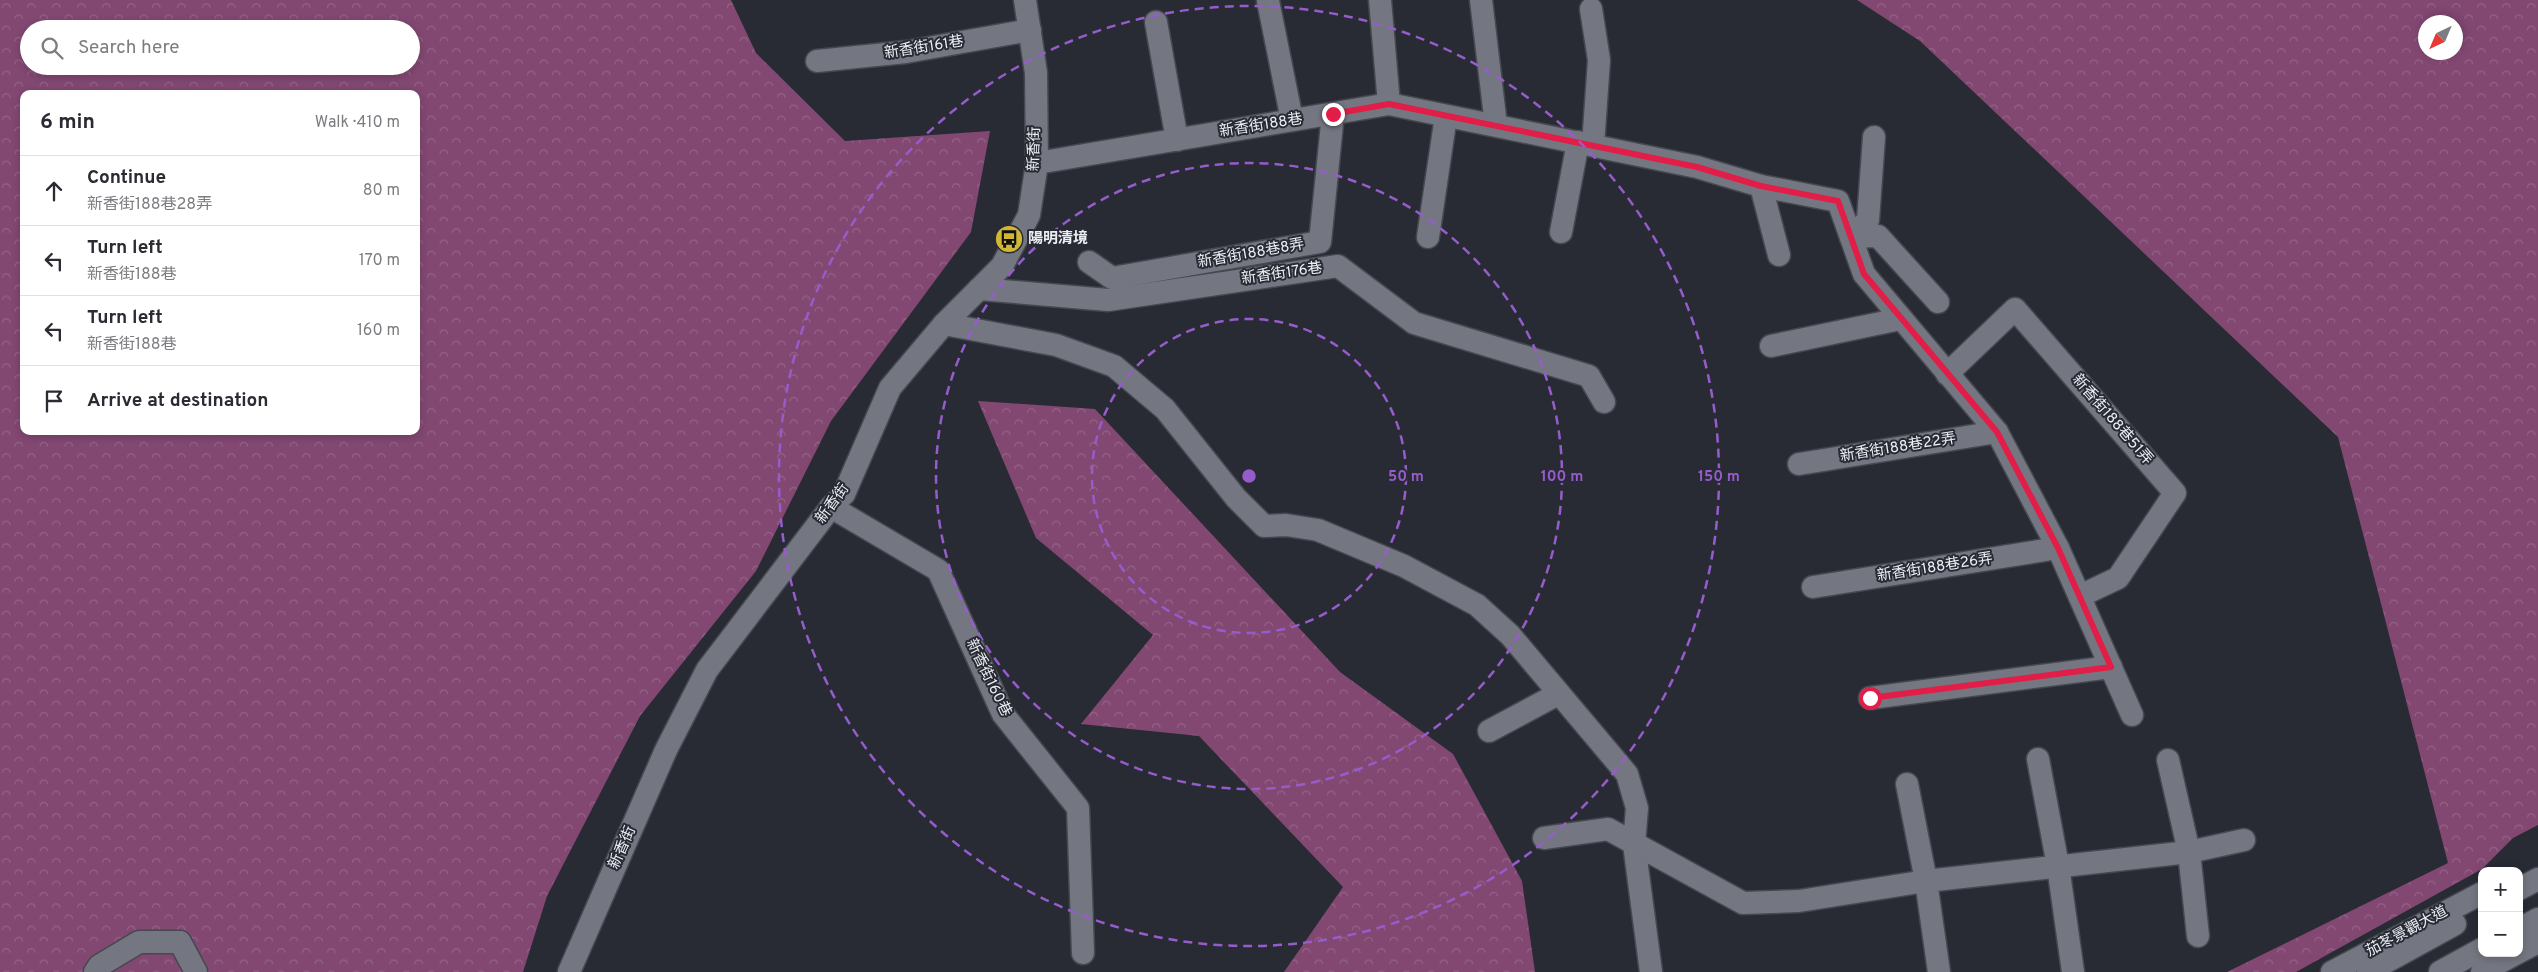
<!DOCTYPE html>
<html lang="en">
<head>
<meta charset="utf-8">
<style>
  :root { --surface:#fff; --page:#f2f2f3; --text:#2b2b33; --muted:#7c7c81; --line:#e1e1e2 }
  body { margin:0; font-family:Overpass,"Noto Sans TC",sans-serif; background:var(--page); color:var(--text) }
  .controls { position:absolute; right:15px; bottom:15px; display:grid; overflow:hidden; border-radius:10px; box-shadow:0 2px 8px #0003 }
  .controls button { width:45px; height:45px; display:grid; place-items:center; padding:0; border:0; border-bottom:1px solid var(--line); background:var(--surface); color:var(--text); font:25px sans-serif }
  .compass { position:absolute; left:2418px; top:15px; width:45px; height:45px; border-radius:50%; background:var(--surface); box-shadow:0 2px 8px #0003; rotate:224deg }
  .stop { position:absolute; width:15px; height:15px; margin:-11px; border:4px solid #e11d48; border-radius:50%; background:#fff }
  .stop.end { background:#e11d48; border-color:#fff; box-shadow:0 1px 5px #0008 }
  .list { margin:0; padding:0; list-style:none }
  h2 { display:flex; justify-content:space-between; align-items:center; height:65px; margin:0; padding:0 20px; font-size:21px }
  h2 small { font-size:16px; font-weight:400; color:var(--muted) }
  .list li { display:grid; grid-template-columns:32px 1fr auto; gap:15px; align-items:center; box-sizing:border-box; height:70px; padding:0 20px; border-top:1px solid var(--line) }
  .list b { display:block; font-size:19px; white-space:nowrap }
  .list p { margin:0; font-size:16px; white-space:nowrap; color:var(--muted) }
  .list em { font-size:16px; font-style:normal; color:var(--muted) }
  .icon { flex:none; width:28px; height:28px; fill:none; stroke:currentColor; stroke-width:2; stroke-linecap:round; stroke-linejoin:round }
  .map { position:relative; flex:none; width:2538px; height:972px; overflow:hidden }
  .search { position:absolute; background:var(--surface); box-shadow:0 2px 8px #0003; left:20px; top:20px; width:400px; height:55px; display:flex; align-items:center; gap:12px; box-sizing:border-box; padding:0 18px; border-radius:28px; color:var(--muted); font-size:19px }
  .panel { position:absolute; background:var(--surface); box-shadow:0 2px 8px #0003; left:20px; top:90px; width:400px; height:345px; border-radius:10px }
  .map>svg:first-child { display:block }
  .forest { fill:url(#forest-crowns); fill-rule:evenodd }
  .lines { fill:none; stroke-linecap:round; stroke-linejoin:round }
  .minor-casing { stroke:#45484f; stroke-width:25 }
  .minor { stroke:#747781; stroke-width:22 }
  .route { stroke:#e11d48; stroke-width:6 }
  .ring { fill:none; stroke:#975ccc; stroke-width:2.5; stroke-dasharray:9 6 }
  .labels { text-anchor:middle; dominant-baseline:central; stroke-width:4; stroke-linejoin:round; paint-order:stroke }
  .street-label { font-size:15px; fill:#ebeef3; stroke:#282b34 }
  .poi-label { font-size:15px; font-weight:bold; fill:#ebeef3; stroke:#282b34; text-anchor:start }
  .centre { fill:#975ccc; stroke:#282b34; stroke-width:2.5 }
  .ring-label { font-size:15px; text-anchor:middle; font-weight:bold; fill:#975ccc; stroke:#282b34; stroke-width:4; stroke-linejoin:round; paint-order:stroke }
</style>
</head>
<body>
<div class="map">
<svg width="2538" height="972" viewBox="0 0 2538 972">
  <defs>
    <pattern id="forest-crowns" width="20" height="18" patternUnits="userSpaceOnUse" patternTransform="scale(1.25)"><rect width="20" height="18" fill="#824872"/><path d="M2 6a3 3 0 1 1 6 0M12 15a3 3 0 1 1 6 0" fill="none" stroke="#946387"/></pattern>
  </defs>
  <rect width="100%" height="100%" fill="#282b34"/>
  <!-- forest -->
  <g class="forest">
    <path d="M0,0H731L756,53L845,141L990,131L971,232L831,421L756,571L640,716L547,896L523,972H0ZM29,29H411V66H29ZM24,94H416V431H24Z"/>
    <path d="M1857,0H2538V825L2513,838L2482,869L2296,972H2227L2448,863L2338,437L1920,41ZM2456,22V52H2426V22Z"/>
    <path d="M978,401L1095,409L1340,672L1453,754L1522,881L1535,972H1284L1343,887L1199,736L1081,724L1153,635L1036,538Z"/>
  </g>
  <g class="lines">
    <defs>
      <g id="minor">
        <path d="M1380,0L1389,104"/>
        <path d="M1481,0L1496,125"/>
        <path d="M1268,1L1292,120"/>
        <path d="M1591,9L1599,60L1593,145"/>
        <path d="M1156,22L1177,140"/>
        <path d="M817,61L906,52L1030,30"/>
        <path d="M1037,163L1389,104L1697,167L1761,186L1838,201L1864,274L1997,432L2058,548L2132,715"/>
        <path d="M1761,186L1779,255"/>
        <path d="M1561,232L1578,142"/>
        <path d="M1428,237L1446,116"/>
        <path d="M1851,237L1878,236L1938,302"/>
        <path d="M1851,237L1868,220L1874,137"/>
        <path d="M1089,262L1112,278L1320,242L1333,114"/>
        <path d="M979,289L1108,300L1338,266L1414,323L1589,376L1604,402"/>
        <path d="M944,324L1056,345L1114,366L1165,409L1236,498L1264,526L1286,525L1318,530L1404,566L1477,605L1510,635L1627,774L1637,808L1634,844L1651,972"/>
        <path d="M1771,346L1900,319"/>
        <path d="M1947,374L2015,309L2175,493L2118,578L2080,596"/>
        <path d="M1799,464L1997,432"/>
        <path d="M831,507L938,570L1003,714L1078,808L1083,953"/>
        <path d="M1813,587L2058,548"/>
        <path d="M1870,698L2111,667"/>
        <path d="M1489,731L1558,694"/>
        <path d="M2038,759L2058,866L2073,972"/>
        <path d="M2168,760L2189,852L2198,936"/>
        <path d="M1907,784L1926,881L1939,972"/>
        <path d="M1544,838L1608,829L1743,903L1799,901L1926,881L2189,852L2244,840"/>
        <path d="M2519,889L2538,879"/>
        <path d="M2519,929L2538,919"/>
        <path d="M2519,952L2538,942"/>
        <path d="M95,972L99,966L139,942H180L196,972"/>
        <path d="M569,972L666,750L707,670L831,507L844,494L890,388L944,324L1002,266L1029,215L1037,163L1036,73L1025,0"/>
        <path d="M2332,972L2482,893"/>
        <path d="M2368,972L2455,924"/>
        <path d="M2440,972L2482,949"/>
        <path d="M2482,972L2517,953"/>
      </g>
    </defs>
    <!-- minor casing -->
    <use href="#minor" class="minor-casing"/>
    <!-- minor -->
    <use href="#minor" class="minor"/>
  </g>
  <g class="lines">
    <!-- route -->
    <path class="route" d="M1333,114L1389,104L1697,167L1761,186L1838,201L1864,274L1997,432L2058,548L2111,667L1870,698"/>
  </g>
  <!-- distance rings -->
  <g class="ring">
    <circle cx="1249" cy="476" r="157"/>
    <circle cx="1249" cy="476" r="313"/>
    <circle cx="1249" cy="476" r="470"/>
  </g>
  <!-- icons -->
  <defs>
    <symbol id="bus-disc" viewBox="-11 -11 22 22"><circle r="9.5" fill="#d0b836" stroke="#282b34"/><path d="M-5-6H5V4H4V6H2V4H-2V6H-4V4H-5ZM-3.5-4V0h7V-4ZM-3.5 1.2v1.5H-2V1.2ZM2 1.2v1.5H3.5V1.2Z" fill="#111"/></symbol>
  </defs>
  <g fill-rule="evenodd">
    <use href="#bus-disc" x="993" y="223" width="32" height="32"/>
  </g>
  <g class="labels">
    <!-- street labels -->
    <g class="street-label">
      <text transform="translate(924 48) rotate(-9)">新香街161巷</text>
      <text transform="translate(1261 126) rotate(-9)">新香街188巷</text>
      <text transform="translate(1035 149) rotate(-88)">新香街</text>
      <text transform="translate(1251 254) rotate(-10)">新香街188巷8弄</text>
      <text transform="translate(1282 274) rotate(-8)">新香街176巷</text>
      <text transform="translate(2112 420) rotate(49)">新香街188巷51弄</text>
      <text transform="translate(1898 448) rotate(-9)">新香街188巷22弄</text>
      <text transform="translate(833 504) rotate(-54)">新香街</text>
      <text transform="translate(1935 568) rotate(-9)">新香街188巷26弄</text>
      <text transform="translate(988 678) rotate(64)">新香街160巷</text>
      <text transform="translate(623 848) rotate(-66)">新香街</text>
      <text transform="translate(2407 932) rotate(-28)">茄苳景觀大道</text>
    </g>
    <!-- poi labels -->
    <g class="poi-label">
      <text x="1028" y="239">陽明清境</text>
    </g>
  </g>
  <circle cx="1249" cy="476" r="8" class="centre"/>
  <g class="ring-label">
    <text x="1406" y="481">50 m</text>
    <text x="1562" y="481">100 m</text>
    <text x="1719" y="481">150 m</text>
  </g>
</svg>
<div class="controls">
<button>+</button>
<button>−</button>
</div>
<svg class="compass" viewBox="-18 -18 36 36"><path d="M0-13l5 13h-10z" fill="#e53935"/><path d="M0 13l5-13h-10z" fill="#7c7c81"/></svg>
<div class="stop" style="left:1870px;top:698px"></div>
<div class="stop end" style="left:1333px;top:114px"></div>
<div class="search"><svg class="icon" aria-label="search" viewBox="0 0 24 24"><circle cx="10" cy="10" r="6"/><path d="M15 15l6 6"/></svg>Search here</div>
<section class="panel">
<h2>6 min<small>Walk · 410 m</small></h2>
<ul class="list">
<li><svg class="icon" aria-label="ahead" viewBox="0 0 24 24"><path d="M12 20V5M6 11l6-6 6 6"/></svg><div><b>Continue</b><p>新香街188巷28弄</p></div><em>80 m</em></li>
<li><svg class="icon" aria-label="left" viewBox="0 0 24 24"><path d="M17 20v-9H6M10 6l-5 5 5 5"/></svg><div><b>Turn left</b><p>新香街188巷</p></div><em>170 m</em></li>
<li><svg class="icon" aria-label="left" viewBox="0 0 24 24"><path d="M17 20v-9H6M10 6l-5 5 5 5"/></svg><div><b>Turn left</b><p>新香街188巷</p></div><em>160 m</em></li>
<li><svg class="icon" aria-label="arrive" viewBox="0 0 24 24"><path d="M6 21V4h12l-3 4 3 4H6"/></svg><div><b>Arrive at destination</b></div></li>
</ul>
</section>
</div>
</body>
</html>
